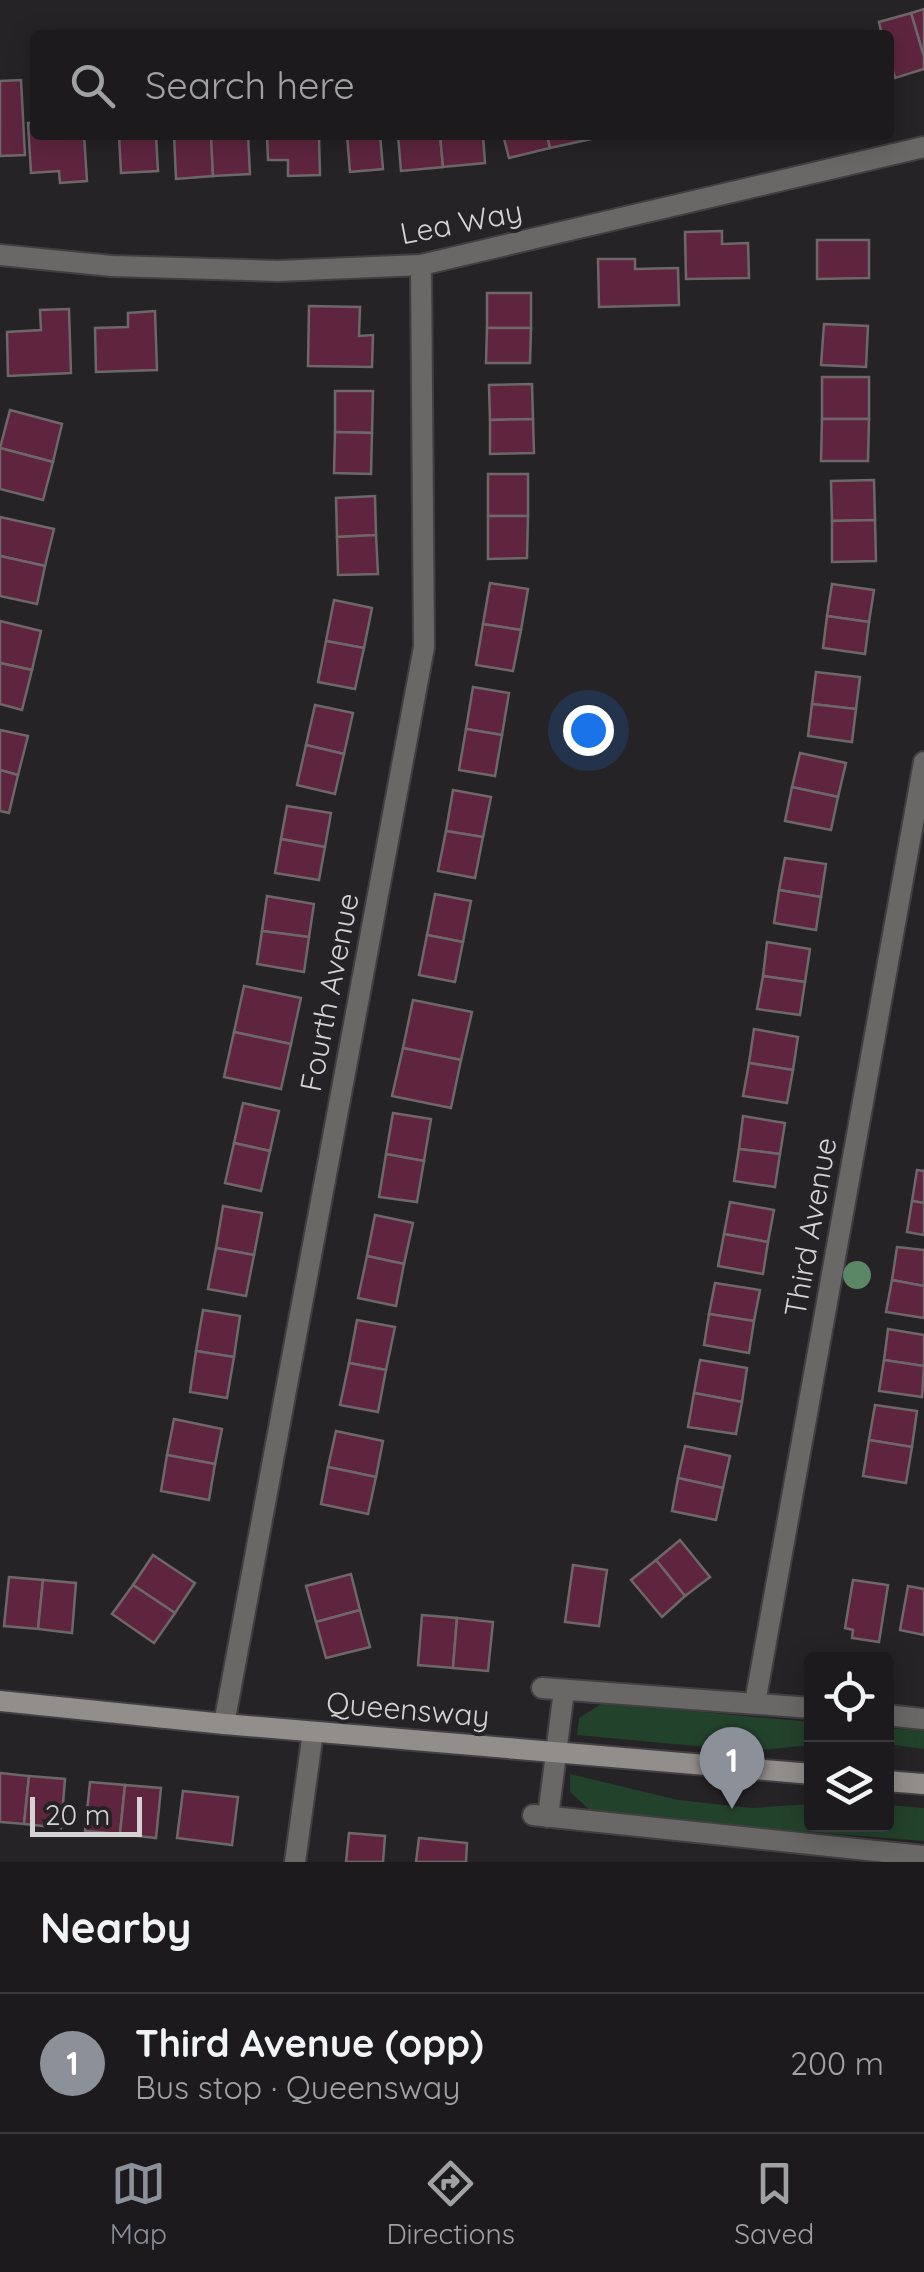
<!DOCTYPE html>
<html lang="en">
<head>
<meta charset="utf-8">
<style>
  :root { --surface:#1c1a1c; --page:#252325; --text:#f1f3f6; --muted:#a0a1a3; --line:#3a383b; --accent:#8c9099 }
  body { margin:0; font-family:Quicksand,sans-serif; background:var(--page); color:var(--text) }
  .controls { position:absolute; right:30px; bottom:30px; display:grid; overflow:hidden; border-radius:10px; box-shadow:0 5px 25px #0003 }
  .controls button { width:90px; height:90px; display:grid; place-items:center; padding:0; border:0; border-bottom:2px solid var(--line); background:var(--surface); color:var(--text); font:50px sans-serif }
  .scale { position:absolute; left:30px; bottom:25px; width:112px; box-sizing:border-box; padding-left:10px; border:5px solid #d5d2d4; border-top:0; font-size:28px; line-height:35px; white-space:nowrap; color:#d5d2d4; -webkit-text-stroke:8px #262326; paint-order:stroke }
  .you { position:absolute; left:588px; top:730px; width:35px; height:35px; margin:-25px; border:8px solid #fff; border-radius:50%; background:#1a73e8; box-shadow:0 0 0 15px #1a73e833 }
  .badge { display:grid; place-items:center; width:65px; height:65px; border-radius:50%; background:var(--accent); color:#fff; font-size:32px; font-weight:700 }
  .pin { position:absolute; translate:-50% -82px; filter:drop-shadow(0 2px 5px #0008) }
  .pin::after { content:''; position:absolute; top:52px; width:35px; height:30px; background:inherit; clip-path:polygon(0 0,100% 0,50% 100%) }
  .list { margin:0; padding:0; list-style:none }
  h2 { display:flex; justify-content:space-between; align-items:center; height:130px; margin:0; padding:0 40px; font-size:42px }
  h2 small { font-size:32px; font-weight:400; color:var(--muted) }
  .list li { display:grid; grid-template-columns:65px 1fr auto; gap:30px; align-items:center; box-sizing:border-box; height:140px; padding:0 40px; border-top:2px solid var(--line) }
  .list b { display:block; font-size:38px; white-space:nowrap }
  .list p { margin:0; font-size:32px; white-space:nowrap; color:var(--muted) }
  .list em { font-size:32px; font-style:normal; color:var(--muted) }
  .icon { flex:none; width:55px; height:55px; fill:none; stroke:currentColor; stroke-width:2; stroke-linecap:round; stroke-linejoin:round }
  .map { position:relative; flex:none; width:924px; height:1862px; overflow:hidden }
  .search { position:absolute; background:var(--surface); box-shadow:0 5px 25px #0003; left:30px; right:30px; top:30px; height:110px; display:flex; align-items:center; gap:25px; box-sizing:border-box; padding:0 35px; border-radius:10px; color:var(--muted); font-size:38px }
  .sheet { height:270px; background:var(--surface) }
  nav { display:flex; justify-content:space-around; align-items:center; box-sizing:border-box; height:140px; border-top:2px solid var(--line); background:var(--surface); font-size:28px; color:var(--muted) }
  nav a { display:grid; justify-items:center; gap:5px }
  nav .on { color:var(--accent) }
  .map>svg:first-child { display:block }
  .green { fill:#23422b }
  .building { fill:#5f253f; stroke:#6d6769; stroke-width:2.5 }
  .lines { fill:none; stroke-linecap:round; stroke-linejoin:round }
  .lane-casing { stroke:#423f42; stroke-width:24 }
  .street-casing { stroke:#423f42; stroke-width:24 }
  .secondary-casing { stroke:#423f42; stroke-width:24 }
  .lane { stroke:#6a6866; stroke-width:20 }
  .street { stroke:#6a6866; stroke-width:20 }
  .secondary { stroke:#928e8c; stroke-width:20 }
  .tree { fill:#5b8766 }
  .labels { text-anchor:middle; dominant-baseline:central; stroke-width:8; stroke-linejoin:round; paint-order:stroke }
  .street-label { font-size:30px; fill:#d5d2d4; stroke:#262326 }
</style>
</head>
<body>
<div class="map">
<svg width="924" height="1862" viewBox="0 0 924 1862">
  <rect width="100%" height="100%" fill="#262326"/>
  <!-- green -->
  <g class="green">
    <path d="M603,1703L811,1722V1745L751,1751L577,1735L579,1718Z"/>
    <path d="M887,1728L924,1731V1749L887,1744Z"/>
    <path d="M570,1774L678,1800L751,1808L811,1804L812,1824H886L887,1805L924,1808V1841L646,1819L590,1810L570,1792Z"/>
  </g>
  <!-- building -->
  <g class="building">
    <path d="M924,9V57L911,13Z"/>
    <path d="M911,13L924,57V69L895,78L889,57V35H882L879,22Z"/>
    <path d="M21,80L25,155L0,156V81Z"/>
    <path d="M28,123H35V135H84L87,181L60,183L59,171L31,173Z"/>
    <path d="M119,135H156L158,171L121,173Z"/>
    <path d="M174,135H211L213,176L176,179Z"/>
    <path d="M211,135H248L250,174L213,176Z"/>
    <path d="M267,135H319L320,175L288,176V160H268Z"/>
    <path d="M347,135H380L383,169L350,172Z"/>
    <path d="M398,135H440L443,167L401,171Z"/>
    <path d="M440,135H483L485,163L443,167Z"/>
    <path d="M503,135H547L550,148L509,158Z"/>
    <path d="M547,135H590L591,139L550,148Z"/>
    <path d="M722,231V244L748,243L749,278L686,279L685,232Z"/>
    <path d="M817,240H869V278L817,279Z"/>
    <path d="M598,259H635V269L678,268L679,305L599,307Z"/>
    <rect x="487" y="293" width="44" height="35"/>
    <path d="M309,306L360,307L359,336L373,335L372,367L308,366Z"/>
    <path d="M69,309L71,373L8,376L7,332L41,330L40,310Z"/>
    <path d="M155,311L157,370L96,372L95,328L128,327V313Z"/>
    <path d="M824,324L868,326L866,367L821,365Z"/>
    <path d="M487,328H531L530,363H486Z"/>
    <rect x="822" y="377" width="47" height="42"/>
    <path d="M532,384L533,419L490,420L489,385Z"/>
    <path d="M335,391H373L372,433L335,432Z"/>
    <path d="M10,410L62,424L53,462L0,448Z"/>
    <path d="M533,419L534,453L490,454V420Z"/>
    <path d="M822,419H869L868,461H821Z"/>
    <path d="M335,432L372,433L371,474L334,473Z"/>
    <path d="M0,448L53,462L43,500L0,489Z"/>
    <rect x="488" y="474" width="40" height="42"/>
    <path d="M874,480L875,520L832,521L831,481Z"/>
    <path d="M375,496L376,535L337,537L336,498Z"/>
    <path d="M488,516H528L527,558L488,559Z"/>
    <path d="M0,517L54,529L45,566L0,556Z"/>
    <path d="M875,520L876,561L832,562V521Z"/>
    <path d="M376,535L378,574L338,575L337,537Z"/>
    <path d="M0,556L45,566L37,604L0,596Z"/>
    <path d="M490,583L528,589L521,630L483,624Z"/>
    <path d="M832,584L874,590L869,622L827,616Z"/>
    <path d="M334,600L372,608L364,648L326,641Z"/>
    <path d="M827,616L869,622L865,654L823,648Z"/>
    <path d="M0,621L41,631L32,670L0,663Z"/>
    <path d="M483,624L521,630L513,671L476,665Z"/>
    <path d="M326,641L364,648L355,689L318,682Z"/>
    <path d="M0,663L32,670L22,710L0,704Z"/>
    <path d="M816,672L860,677L856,709L812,704Z"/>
    <path d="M473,687L509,693L502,735L466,729Z"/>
    <path d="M812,704L856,709L852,742L808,736Z"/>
    <path d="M315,705L353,713L344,754L306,745Z"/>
    <path d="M466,729L502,735L495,776L459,770Z"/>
    <path d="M0,730L28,736L18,775L0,770Z"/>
    <path d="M306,745L344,754L335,794L297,785Z"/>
    <path d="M800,753L846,763L838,797L792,787Z"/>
    <path d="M0,770L18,775L9,813L0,811Z"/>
    <path d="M792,787L838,797L831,830L785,821Z"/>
    <path d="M453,790L491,797L483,837L446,831Z"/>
    <path d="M287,806L331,813L325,847L281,839Z"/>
    <path d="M446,831L483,837L475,878L438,871Z"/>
    <path d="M281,839L325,847L319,880L275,873Z"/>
    <path d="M785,858L826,864L821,897L779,890Z"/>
    <path d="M779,890L821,897L816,930L774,923Z"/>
    <path d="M435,894L471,901L463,942L427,935Z"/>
    <path d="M267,896L314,904L309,937L262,931Z"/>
    <path d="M262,931L309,937L304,972L257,964Z"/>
    <path d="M427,935L463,942L455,982L419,975Z"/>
    <path d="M767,942L810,949L805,982L763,976Z"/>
    <path d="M763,976L805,982L800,1015L757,1009Z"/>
    <path d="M244,986L301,998L291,1044L234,1032Z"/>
    <path d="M413,1000L472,1012L461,1060L403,1048Z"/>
    <path d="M754,1029L798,1037L793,1070L749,1063Z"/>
    <path d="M234,1032L291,1044L281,1089L224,1077Z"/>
    <path d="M403,1048L461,1060L451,1108L392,1096Z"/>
    <path d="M749,1063L793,1070L787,1103L743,1096Z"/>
    <path d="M243,1103L279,1111L270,1151L234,1143Z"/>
    <path d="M393,1113L431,1119L424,1161L386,1154Z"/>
    <path d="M743,1116L785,1123L780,1154L739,1149Z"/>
    <path d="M234,1143L270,1151L261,1191L225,1183Z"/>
    <path d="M739,1149L780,1154L775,1187L734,1181Z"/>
    <path d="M386,1154L424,1161L417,1202L379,1197Z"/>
    <path d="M917,1170L924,1171V1203L912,1201Z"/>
    <path d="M912,1201L924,1203V1235L907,1232Z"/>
    <path d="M730,1202L774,1210L768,1242L724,1234Z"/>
    <path d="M223,1206L262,1213L254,1255L216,1248Z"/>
    <path d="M375,1215L413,1223L404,1264L367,1256Z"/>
    <path d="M724,1234L768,1242L763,1274L718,1266Z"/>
    <path d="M897,1247L924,1250V1286L892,1280Z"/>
    <path d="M216,1248L254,1255L246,1296L208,1289Z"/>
    <path d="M367,1256L404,1264L396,1306L358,1298Z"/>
    <path d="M892,1280L924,1286V1318L886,1312Z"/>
    <path d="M715,1283L760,1290L754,1321L709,1314Z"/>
    <path d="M203,1310L240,1316L234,1357L196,1351Z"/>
    <path d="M709,1314L754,1321L749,1353L704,1345Z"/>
    <path d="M357,1320L395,1327L386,1370L349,1363Z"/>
    <path d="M888,1329L924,1335V1366L884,1360Z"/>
    <path d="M196,1351L234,1357L227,1398L190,1392Z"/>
    <path d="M700,1360L747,1368L742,1402L694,1393Z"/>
    <path d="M884,1360L924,1366L922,1397L879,1391Z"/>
    <path d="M349,1363L386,1370L378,1412L340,1405Z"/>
    <path d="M694,1393L742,1402L736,1434L688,1427Z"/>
    <path d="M875,1405L917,1411L912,1447L869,1440Z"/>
    <path d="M174,1419L222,1429L215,1464L167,1455Z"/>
    <path d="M336,1431L383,1441L376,1477L328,1467Z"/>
    <path d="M869,1440L912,1447L906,1483L863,1476Z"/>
    <path d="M685,1446L730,1456L723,1488L678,1478Z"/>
    <path d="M167,1455L215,1464L209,1500L161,1491Z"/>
    <path d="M328,1467L376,1477L368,1514L321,1504Z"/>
    <path d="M678,1478L723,1488L716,1520L672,1511Z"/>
    <path d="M680,1540L710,1577L685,1596L656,1560Z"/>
    <path d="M153,1555L195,1583L175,1613L133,1585Z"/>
    <path d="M656,1560L685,1596L662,1617L631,1580Z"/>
    <path d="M573,1565L607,1570L599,1626L565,1622Z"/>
    <path d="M351,1574L360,1610L316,1622L306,1586Z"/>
    <path d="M9,1577L43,1580L38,1629L4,1626Z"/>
    <path d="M43,1580L76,1583L72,1633L38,1629Z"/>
    <path d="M853,1580L888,1585L879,1642L852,1638L853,1630L845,1628Z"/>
    <path d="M133,1585L175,1613L154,1643L112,1614Z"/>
    <path d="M908,1586L924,1589V1635L900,1630Z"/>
    <path d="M360,1610L370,1647L326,1658L316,1622Z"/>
    <path d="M422,1615L457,1618L453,1668L418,1665Z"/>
    <path d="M457,1618L493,1622L488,1671L453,1668Z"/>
    <path d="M0,1773L29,1776L24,1824L0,1822Z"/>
    <path d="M29,1776L65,1779L61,1828L24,1824Z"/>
    <path d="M90,1782L125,1785L120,1834L85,1831Z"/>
    <path d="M125,1785L161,1788L156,1838L120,1834Z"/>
    <path d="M183,1791L238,1797L232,1845L177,1838Z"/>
    <path d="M349,1833L385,1836L383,1862H346Z"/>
    <path d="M419,1838L467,1843L466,1862H416Z"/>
  </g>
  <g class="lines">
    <defs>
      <path id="lane" d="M548,1817L564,1690"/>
      <g id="street">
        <path d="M0,255L112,266L278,271L421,265L924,147"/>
        <path d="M542,1688L812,1708"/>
        <path d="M755,1703L924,762"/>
        <path d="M886,1715L924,1719"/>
        <path d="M224,1724L424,647L421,265"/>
        <path d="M533,1815L924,1856"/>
        <path d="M295,1862L313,1732"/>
      </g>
      <g id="secondary">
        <path d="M0,1701L224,1724L812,1774"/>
        <path d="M886,1781L924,1784"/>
      </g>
    </defs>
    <!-- lane casing -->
    <use href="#lane" class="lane-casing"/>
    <!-- street casing -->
    <use href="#street" class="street-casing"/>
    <!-- secondary casing -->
    <use href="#secondary" class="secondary-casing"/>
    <!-- lane -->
    <use href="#lane" class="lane"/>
    <!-- street -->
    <use href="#street" class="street"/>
    <!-- secondary -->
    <use href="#secondary" class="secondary"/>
  </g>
  <!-- trees -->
  <circle class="tree" cx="857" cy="1275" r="14"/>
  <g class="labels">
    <!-- street labels -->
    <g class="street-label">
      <text transform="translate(461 222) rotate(-11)">Lea Way</text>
      <text transform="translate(329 992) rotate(-79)">Fourth Avenue</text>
      <text transform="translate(810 1227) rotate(-80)">Third Avenue</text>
      <text transform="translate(408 1709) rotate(5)">Queensway</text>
    </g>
  </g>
</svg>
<div class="controls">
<button><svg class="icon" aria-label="locate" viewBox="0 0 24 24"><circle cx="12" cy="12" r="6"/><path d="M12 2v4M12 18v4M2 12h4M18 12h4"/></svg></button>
<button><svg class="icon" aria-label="layers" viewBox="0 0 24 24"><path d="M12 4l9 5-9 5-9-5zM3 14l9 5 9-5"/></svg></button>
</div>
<div class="scale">20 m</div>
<div class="you"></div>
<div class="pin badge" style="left:732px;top:1809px">1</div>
<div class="search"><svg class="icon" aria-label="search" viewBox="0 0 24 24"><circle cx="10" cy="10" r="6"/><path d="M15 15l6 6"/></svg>Search here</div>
</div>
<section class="sheet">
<h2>Nearby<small></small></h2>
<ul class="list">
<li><span class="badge">1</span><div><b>Third Avenue (opp)</b><p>Bus stop · Queensway</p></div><em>200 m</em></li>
</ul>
</section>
<nav>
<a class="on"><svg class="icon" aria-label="map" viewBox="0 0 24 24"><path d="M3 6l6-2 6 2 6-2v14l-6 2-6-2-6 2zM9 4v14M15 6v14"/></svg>Map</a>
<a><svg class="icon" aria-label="directions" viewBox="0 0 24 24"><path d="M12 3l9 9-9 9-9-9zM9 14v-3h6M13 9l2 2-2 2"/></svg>Directions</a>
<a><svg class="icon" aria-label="saved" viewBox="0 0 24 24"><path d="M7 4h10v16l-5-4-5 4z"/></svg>Saved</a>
</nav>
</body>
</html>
